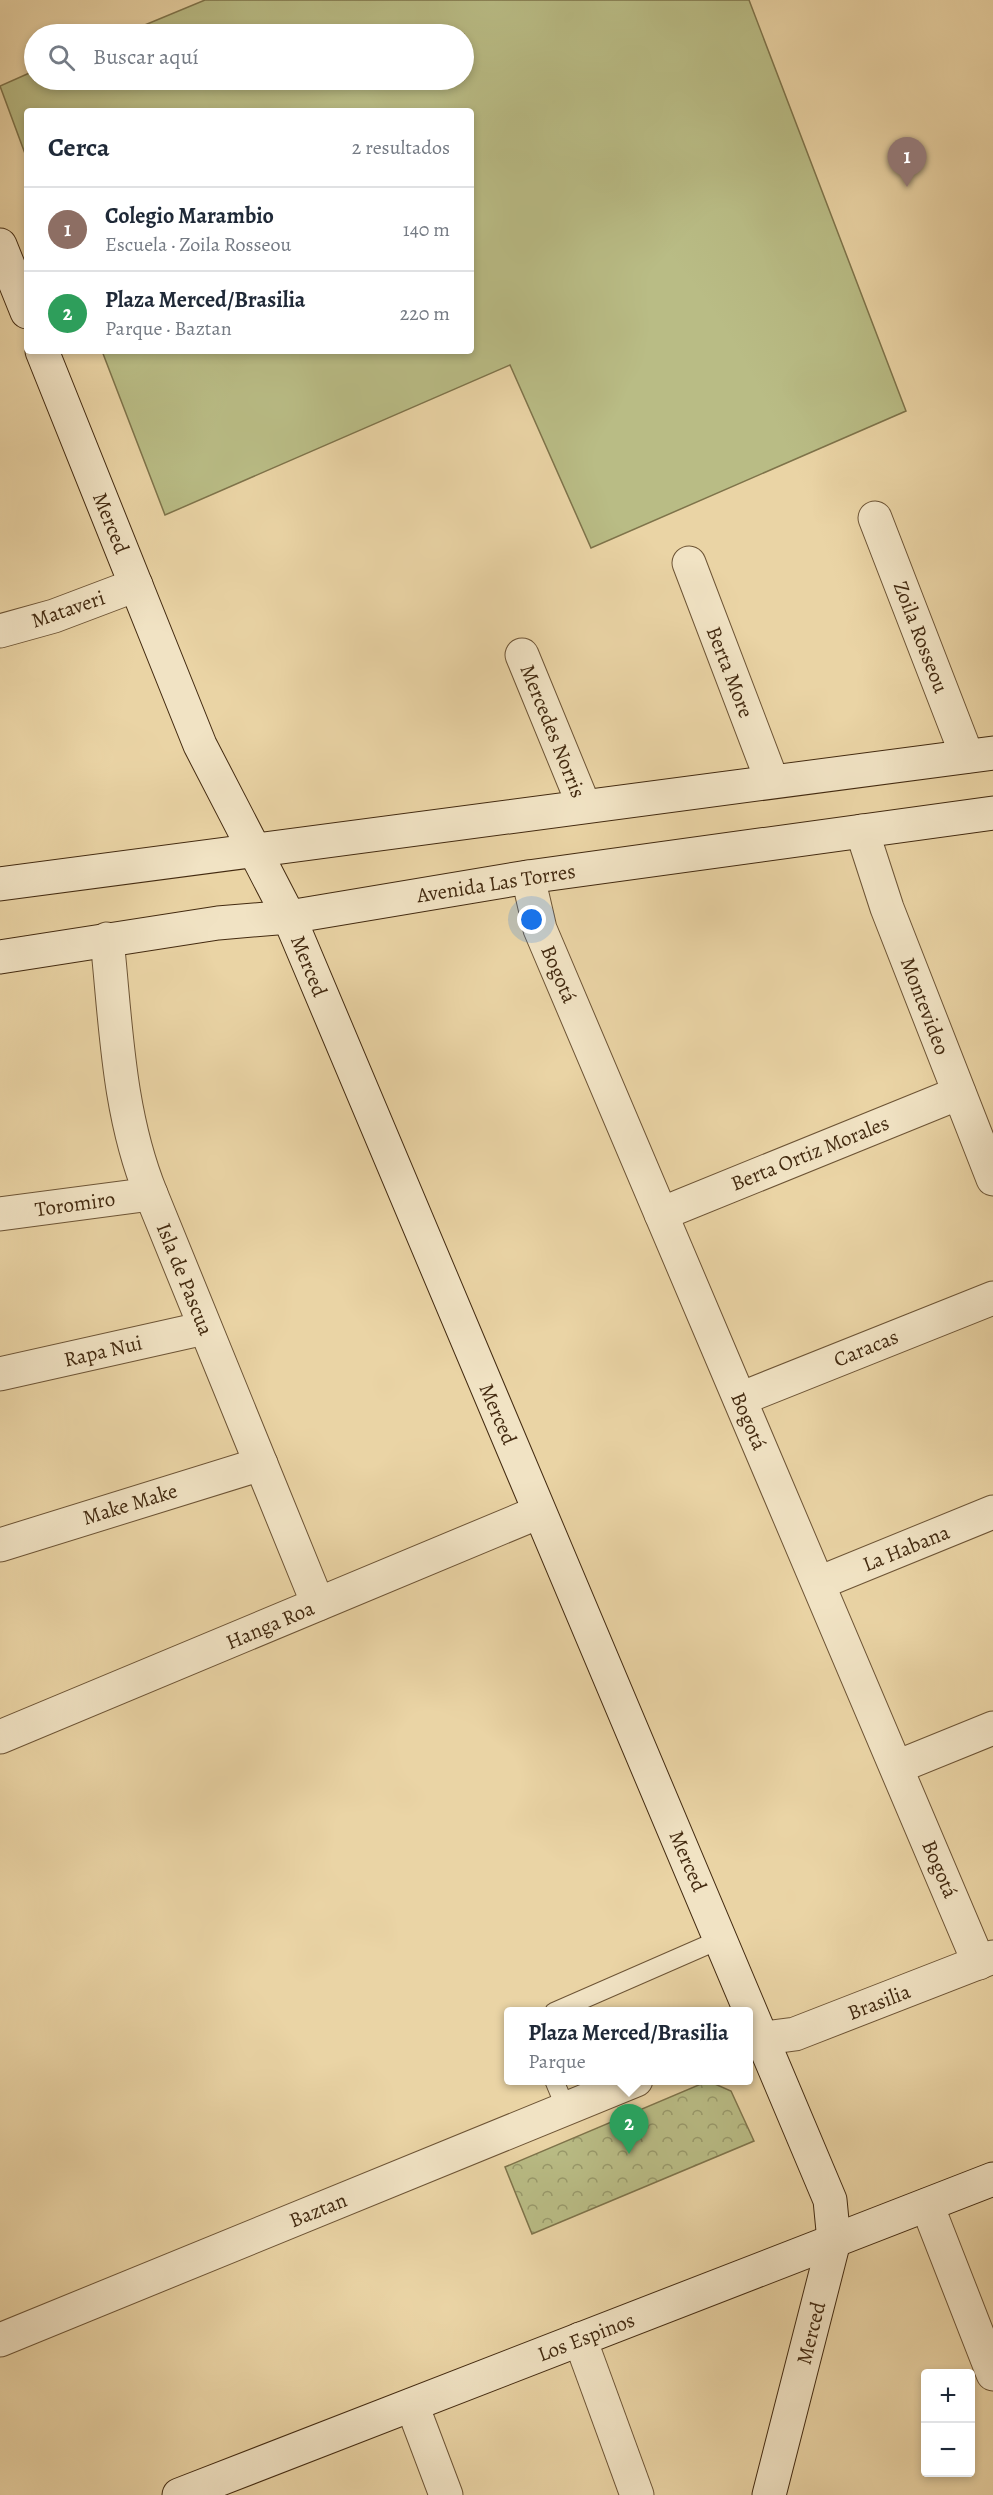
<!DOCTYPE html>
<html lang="es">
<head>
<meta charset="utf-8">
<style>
  :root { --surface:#fff; --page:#f2f2f3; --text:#1f2937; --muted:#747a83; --line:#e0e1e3; --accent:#7c3aed }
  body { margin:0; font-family:Alegreya,serif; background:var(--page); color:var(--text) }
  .controls { position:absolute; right:18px; bottom:18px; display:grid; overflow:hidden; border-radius:6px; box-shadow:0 3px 9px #0003 }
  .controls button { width:54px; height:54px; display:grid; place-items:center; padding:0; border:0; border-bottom:2px solid var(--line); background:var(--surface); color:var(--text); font:30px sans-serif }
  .you { position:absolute; left:532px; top:920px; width:21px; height:21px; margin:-15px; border:4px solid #fff; border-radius:50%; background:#1a73e8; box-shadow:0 0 0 9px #1a73e833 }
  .badge { display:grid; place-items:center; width:39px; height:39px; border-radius:50%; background:var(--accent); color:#fff; font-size:20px; font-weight:700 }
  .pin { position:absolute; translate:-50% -50px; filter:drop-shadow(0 2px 3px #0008) }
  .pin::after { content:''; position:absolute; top:32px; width:21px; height:18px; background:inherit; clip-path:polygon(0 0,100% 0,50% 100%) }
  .popup { position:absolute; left:504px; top:2007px; width:249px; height:78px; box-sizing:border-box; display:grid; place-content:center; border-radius:6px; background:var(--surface); filter:drop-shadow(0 2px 4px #0005); font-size:20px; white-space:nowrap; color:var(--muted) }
  .popup b { font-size:22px; color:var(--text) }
  .popup::after { content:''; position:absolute; left:50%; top:100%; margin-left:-12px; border:12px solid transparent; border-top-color:var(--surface) }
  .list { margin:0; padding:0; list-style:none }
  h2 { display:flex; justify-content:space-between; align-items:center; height:78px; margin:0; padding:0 24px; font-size:26px }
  h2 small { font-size:20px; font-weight:400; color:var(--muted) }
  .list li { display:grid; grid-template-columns:39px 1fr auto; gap:18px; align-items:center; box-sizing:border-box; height:84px; padding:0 24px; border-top:2px solid var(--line) }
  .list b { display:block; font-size:22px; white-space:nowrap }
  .list p { margin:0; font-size:20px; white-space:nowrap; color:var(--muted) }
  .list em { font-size:20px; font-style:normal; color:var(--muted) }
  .icon { flex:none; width:33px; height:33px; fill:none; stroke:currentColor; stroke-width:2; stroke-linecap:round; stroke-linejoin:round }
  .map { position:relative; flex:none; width:993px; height:2495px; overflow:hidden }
  .search { position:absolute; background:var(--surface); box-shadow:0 3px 9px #0003; left:24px; top:24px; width:450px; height:66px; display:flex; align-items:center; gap:15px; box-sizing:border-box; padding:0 21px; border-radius:33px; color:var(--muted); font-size:22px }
  .panel { position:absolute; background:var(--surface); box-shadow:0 3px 9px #0003; left:24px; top:108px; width:450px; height:246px; border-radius:6px }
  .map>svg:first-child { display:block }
  .grass { fill:#b9bc85; stroke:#7e734a; stroke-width:1.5 }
  .forest { fill:url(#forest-crowns); stroke:#7e734a; stroke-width:1.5 }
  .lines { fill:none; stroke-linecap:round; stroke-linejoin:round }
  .lane-casing { stroke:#6d5435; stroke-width:20 }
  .street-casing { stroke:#6d5435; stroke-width:35 }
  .secondary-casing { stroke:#432a10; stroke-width:35 }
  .lane { stroke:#f1e3c4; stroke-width:18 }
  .street { stroke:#f1e3c4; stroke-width:33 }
  .secondary { stroke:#f1e3c4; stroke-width:33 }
  .labels { text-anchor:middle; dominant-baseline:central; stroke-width:4.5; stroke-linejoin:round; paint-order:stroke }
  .street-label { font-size:21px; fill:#432a10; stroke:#f1e3c4 }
</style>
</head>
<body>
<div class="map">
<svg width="993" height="2495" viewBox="0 0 993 2495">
  <defs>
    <pattern id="forest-crowns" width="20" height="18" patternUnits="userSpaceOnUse" patternTransform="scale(1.5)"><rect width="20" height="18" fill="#b9bc85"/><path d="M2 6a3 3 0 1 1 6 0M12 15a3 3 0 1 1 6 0" fill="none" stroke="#98996b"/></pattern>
  </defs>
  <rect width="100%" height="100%" fill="#ead4a5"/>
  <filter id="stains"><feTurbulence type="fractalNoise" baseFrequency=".00333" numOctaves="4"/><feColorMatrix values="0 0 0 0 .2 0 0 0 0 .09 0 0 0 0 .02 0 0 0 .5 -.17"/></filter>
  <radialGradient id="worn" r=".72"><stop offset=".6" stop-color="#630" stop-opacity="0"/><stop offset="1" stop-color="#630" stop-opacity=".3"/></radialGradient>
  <!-- grass -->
  <path class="grass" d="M205,0H749L906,411L591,548L510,365L165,515L102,351H471V111H27V159L0,86L34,71V80H464V34H123Z"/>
  <!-- forest -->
  <path class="forest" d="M708,2081L731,2091L754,2141L532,2234L505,2167Z"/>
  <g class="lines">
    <defs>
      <g id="lane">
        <path d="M554,2012L721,1939"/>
        <path d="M554,2080L566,2109"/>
      </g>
      <g id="street">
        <path d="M875,518L967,756"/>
        <path d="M689,563L772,781"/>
        <path d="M0,631L54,616L136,585"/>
        <path d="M522,655L584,806"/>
        <path d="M862,831L887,908L993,1179"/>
        <path d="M528,877L540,929L979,1963"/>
        <path d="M107,939C116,1025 118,1113 151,1194L318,1604"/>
        <path d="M0,1214L151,1194"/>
        <path d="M661,1214L959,1093"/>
        <path d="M0,1374L205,1328"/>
        <path d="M740,1399L993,1298"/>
        <path d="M0,1545L261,1464"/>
        <path d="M819,1583L993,1512"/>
        <path d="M0,1737L539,1512"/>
        <path d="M897,1767L993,1728"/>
        <path d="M749,2040L795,2034L993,1957"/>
        <path d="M927,2205L993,2374"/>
        <path d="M580,2339L637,2495"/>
        <path d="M0,2340L636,2080"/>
        <path d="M412,2405L446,2495"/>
      </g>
      <g id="secondary">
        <path d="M0,245L27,312"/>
        <path d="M42,351L200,745L289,917L830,2200L834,2241L769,2495"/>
        <path d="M0,884L993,753"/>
        <path d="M0,957L218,923L289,917L528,877L993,813"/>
        <path d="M179,2495L993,2179"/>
      </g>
    </defs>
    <!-- lane casing -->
    <use href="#lane" class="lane-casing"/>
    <!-- street casing -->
    <use href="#street" class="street-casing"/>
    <!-- secondary casing -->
    <use href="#secondary" class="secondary-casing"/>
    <!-- lane -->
    <use href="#lane" class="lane"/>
    <!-- street -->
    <use href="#street" class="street"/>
    <!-- secondary -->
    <use href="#secondary" class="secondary"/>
  </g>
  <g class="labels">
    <!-- street labels -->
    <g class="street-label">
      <text transform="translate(111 523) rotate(68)">Merced</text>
      <text transform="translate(68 609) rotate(-19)">Mataveri</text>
      <text transform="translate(921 637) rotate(69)">Zoila Rosseou</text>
      <text transform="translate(730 672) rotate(69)">Berta More</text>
      <text transform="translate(553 731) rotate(68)">Mercedes Norris</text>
      <text transform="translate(496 883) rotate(-9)">Avenida Las Torres</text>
      <text transform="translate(309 966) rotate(68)">Merced</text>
      <text transform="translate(559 974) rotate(67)">Bogotá</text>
      <text transform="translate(925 1006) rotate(69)">Montevideo</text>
      <text transform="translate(810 1153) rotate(-22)">Berta Ortiz Morales</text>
      <text transform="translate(75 1204) rotate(-8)">Toromiro</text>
      <text transform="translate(185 1279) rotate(68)">Isla de Pascua</text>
      <text transform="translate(866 1348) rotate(-22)">Caracas</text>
      <text transform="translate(103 1351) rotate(-13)">Rapa Nui</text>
      <text transform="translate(498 1414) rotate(67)">Merced</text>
      <text transform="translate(749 1421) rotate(67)">Bogotá</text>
      <text transform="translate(130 1504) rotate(-17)">Make Make</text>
      <text transform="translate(906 1548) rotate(-22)">La Habana</text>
      <text transform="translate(270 1625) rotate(-23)">Hanga Roa</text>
      <text transform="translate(688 1861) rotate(67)">Merced</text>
      <text transform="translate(940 1869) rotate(67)">Bogotá</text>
      <text transform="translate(879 2002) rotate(-21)">Brasilia</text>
      <text transform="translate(318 2210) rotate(-22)">Baztan</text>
      <text transform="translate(811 2333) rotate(-76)">Merced</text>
      <text transform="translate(586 2337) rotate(-21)">Los Espinos</text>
    </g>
  </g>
  <rect width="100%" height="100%" filter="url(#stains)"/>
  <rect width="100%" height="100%" fill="url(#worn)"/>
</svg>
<div class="controls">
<button>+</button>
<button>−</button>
</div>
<div class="you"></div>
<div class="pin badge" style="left:907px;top:187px;background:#8d6e63">1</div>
<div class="pin badge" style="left:629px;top:2154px;background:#2e9e5b">2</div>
<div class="popup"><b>Plaza Merced/Brasilia</b>Parque</div>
<div class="search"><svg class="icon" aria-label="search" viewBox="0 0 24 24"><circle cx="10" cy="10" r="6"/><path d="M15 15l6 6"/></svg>Buscar aquí</div>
<section class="panel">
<h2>Cerca<small>2 resultados</small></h2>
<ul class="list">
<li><span class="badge" style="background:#8d6e63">1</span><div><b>Colegio Marambio</b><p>Escuela · Zoila Rosseou</p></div><em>140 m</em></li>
<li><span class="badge" style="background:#2e9e5b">2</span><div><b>Plaza Merced/Brasilia</b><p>Parque · Baztan</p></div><em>220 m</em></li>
</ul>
</section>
</div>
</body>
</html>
